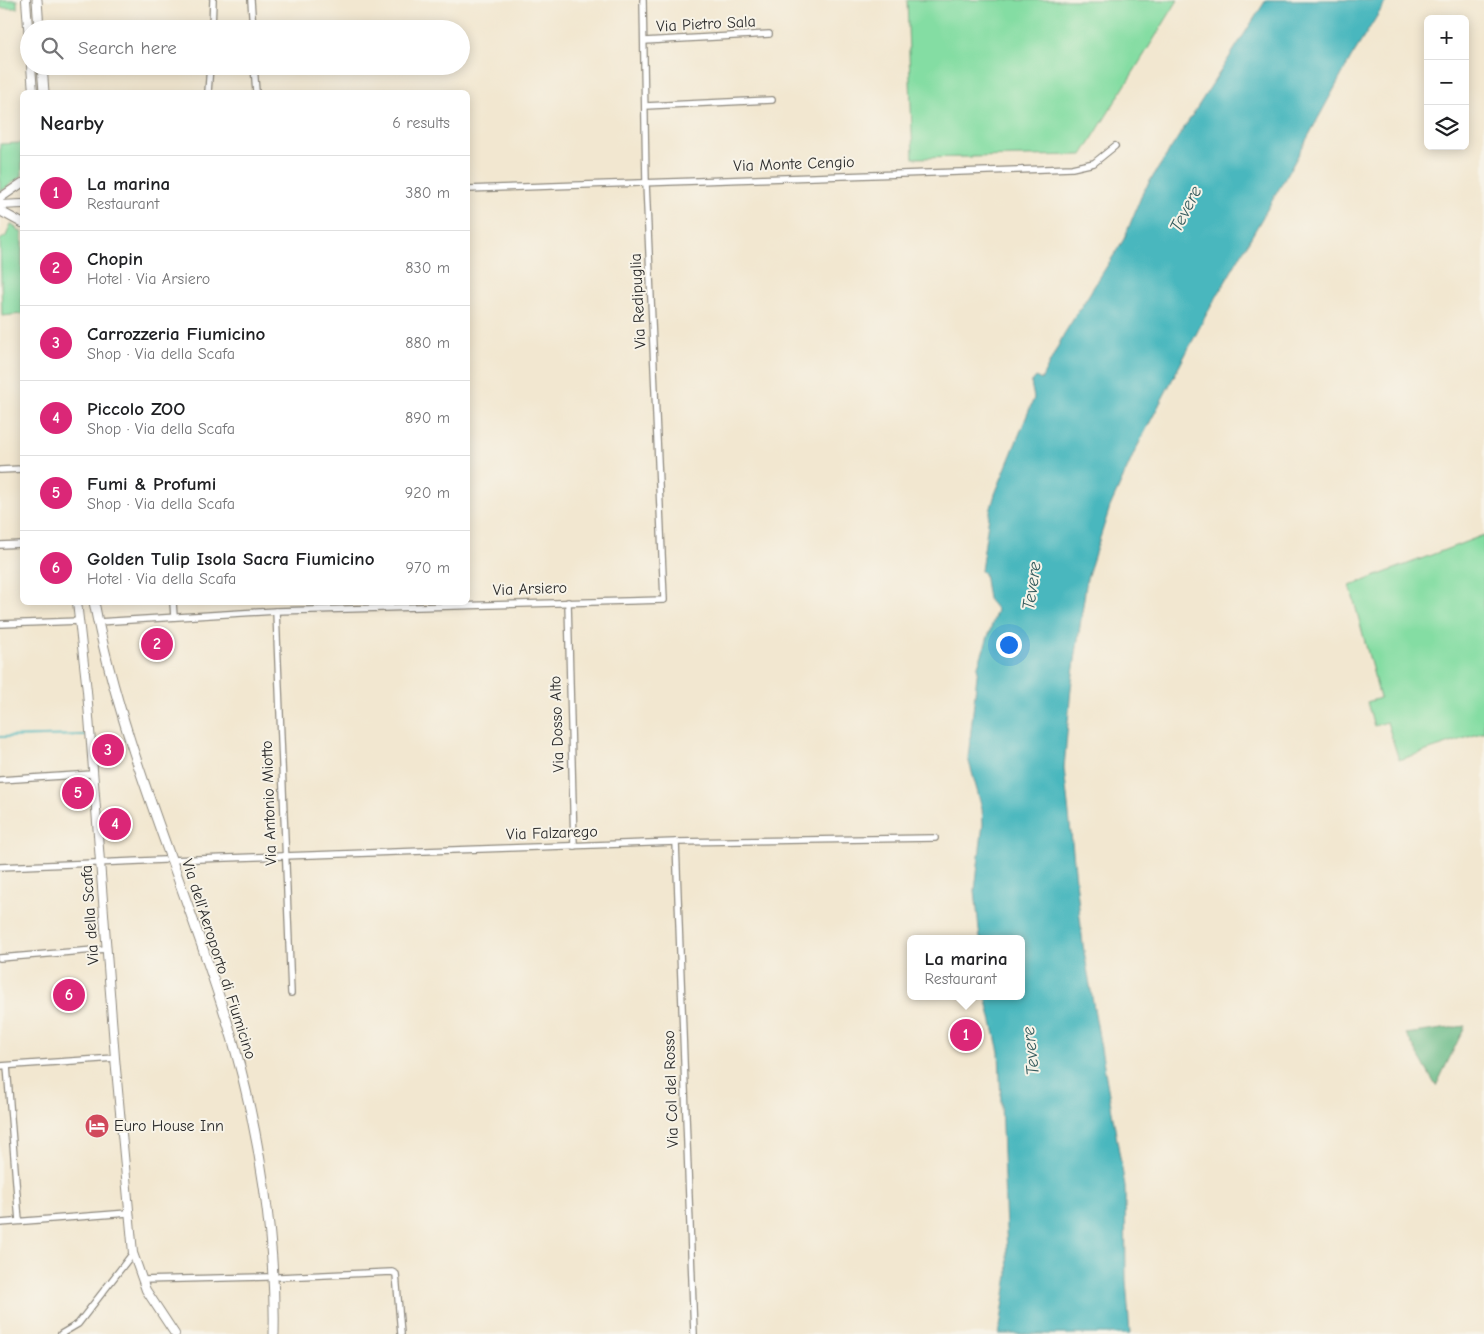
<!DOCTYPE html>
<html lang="en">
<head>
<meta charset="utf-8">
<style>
  :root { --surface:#fff; --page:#f2f2f2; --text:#202124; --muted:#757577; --line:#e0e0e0; --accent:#db2777 }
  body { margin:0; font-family:"Comic Neue",sans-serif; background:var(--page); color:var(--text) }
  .controls { position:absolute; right:15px; top:15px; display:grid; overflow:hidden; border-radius:8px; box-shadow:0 2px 12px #0003 }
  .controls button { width:45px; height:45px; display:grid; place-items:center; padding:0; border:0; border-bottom:1px solid var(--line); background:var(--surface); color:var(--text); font:25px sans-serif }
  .you { position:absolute; left:1008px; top:644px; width:18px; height:18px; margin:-12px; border:4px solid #fff; border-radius:50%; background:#1a73e8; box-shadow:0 0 0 8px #1a73e833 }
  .badge { display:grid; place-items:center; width:32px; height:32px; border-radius:50%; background:var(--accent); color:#fff; font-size:16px; font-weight:700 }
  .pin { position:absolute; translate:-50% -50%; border:2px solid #fff; box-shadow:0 1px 5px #0006 }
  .popup { position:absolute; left:907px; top:935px; width:118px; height:65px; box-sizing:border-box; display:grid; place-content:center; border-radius:8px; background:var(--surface); filter:drop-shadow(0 1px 4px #0005); font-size:16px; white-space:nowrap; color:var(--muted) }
  .popup b { font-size:19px; color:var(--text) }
  .popup::after { content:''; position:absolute; left:50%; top:100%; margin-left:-10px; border:10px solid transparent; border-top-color:var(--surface) }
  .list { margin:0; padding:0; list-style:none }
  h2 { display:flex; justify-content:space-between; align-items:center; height:65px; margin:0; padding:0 20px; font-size:21px }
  h2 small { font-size:16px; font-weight:400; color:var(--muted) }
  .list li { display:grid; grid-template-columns:32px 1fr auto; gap:15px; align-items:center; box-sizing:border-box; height:75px; padding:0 20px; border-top:1px solid var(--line) }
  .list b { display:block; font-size:19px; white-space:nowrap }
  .list p { margin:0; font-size:16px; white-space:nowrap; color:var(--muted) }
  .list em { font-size:16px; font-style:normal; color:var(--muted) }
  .icon { flex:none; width:28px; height:28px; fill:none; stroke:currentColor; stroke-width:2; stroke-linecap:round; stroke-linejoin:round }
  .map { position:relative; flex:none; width:1484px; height:1334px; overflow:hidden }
  .search { position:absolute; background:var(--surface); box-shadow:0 2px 12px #0003; left:20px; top:20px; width:450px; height:55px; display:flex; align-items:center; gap:12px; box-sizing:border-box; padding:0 18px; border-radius:28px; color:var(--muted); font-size:19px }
  .panel { position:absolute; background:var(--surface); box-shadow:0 2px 12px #0003; left:20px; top:90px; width:450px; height:515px; border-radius:8px }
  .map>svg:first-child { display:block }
  .green { fill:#84dda3; stroke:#588467 }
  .forest { fill:#6bbc89; stroke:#4b745a }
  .water { fill:#48b7be; stroke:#3a7174 }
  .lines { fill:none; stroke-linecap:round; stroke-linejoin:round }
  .stream { stroke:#48b7be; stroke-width:2 }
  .street-casing { stroke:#8e897e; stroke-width:8 }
  .secondary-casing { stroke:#8e897e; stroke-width:10 }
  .primary-casing { stroke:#8e897e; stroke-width:11 }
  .street { stroke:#fff; stroke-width:5.5 }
  .secondary { stroke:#fff; stroke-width:8 }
  .primary { stroke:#fff; stroke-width:9 }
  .labels { text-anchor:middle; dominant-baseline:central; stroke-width:4; stroke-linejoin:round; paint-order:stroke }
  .street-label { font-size:16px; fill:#2b2b2b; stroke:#f7f3e8 }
  .poi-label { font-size:16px; fill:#2b2b2b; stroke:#f7f3e8; text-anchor:start }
  .water-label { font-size:18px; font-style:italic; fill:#355c5e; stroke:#f7f3e8 }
</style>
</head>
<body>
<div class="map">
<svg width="1484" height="1334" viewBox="0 0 1484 1334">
  <rect width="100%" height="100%" fill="#f7f3e8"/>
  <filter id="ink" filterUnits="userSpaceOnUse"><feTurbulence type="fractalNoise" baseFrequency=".02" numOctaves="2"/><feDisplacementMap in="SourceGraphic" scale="10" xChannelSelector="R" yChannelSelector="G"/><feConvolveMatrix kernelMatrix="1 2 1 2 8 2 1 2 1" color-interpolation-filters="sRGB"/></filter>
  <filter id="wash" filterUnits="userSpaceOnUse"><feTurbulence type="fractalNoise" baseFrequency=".0096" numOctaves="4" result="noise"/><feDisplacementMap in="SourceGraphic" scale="20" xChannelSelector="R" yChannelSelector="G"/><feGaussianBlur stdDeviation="1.12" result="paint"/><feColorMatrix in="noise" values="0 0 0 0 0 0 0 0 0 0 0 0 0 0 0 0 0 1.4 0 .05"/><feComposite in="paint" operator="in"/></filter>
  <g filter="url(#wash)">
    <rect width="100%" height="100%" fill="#f2e7d0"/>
    <!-- green -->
    <g class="green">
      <rect x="0" y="0" width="17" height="8"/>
      <path d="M907,0H1178L1082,155L913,158Z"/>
      <path d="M22,143V176L0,192V144Z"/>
      <path d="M11,224L22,233V314L2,316L0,240L6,236Z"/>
      <path d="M1484,535V732L1399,760L1387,722L1374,726L1367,702L1380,698L1350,586Z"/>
    </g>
    <!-- forest -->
    <path class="forest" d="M1465,1026L1436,1086L1406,1034Z"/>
    <!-- water -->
    <path class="water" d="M1266,0H1387L1351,58L1291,168L1205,317L1135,451L1110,507L1087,578L1071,688L1064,768L1083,945L1125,1186L1126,1280L1130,1334H999L1008,1275L1006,1230L999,1052L986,996H1021V939H980L975,890L983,824L982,808L968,758L978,666L997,610L988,599L984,573L981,571L989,515L995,494L1034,398L1031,383L1036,377L1041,380L1064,334L1124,239L1143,192Z"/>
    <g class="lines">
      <!-- stream -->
      <path class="stream" d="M0,737L85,735"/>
    </g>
  </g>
  <g filter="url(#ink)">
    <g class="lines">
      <defs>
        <g id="street">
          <path d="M251,0L253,29"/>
          <path d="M212,29L213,0"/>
          <path d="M644,41L769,34"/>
          <path d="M254,66L256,92"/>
          <path d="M208,92L210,66"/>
          <path d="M645,106L772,100"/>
          <path d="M468,189L1072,168L1094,163L1115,146"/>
          <path d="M0,470L22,469"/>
          <path d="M0,545L22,544"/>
          <path d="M173,602L174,617"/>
          <path d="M568,602L574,846"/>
          <path d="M276,611L291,993"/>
          <path d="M98,622L276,611L664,600L646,183L643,0"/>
          <path d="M0,624L80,621"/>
          <path d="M0,780L93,774"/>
          <path d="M676,842L694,1334"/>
          <path d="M170,860L676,842L935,838"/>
          <path d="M0,867L164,860"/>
          <path d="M0,958L106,949"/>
          <path d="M0,1066L115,1058"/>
          <path d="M7,1066L19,1221"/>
          <path d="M0,1223L128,1213"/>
          <path d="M279,1277L392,1272L396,1274L401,1334"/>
          <path d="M142,1280L267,1277"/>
          <path d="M61,1334L78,1324L133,1253"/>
        </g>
        <g id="secondary">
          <path d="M26,0L29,40"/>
          <path d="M31,66L33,92"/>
          <path d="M0,198L22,183"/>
          <path d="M0,205L22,204"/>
          <path d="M0,211L22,223"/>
          <path d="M77,602L87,691L115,1058L133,1253L146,1290L175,1334"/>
        </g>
        <g id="primary">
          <path d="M37,0L39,29"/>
          <path d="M42,66L44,92"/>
          <path d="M94,602C123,754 190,894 233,1041C259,1131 276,1241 274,1334"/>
        </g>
      </defs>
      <!-- street casing -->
      <use href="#street" class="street-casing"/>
      <!-- secondary casing -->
      <use href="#secondary" class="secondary-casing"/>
      <!-- primary casing -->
      <use href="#primary" class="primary-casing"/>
      <!-- street -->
      <use href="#street" class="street"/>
      <!-- secondary -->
      <use href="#secondary" class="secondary"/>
      <!-- primary -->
      <use href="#primary" class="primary"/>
    </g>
  </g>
  <!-- icons -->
  <defs>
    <symbol id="hotel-disc" viewBox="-11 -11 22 22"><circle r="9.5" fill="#d1495b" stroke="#f7f3e8"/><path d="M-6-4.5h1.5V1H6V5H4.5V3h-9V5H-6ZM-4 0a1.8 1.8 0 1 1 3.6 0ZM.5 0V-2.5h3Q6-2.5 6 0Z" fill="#fff"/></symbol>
  </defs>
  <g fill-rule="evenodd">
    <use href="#hotel-disc" x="83" y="1112" width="28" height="28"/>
  </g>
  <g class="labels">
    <!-- street labels -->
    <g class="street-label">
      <text transform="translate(706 24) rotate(-3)">Via Pietro Sala</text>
      <text transform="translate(794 164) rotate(-2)">Via Monte Cengio</text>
      <text transform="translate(638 301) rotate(-93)">Via Redipuglia</text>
      <text transform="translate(530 589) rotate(-2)">Via Arsiero</text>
      <text transform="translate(557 724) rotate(-92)">Via Dosso Alto</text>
      <text transform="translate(269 803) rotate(-92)">Via Antonio Miotto</text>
      <text transform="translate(552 833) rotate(-2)">Via Falzarego</text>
      <text transform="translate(90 915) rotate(-94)">Via della Scafa</text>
      <text transform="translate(219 959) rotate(72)">Via dell'Aeroporto di Fiumicino</text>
      <text transform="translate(671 1089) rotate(-92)">Via Col del Rosso</text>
    </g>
    <!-- poi labels -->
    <g class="poi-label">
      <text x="114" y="1126">Euro House Inn</text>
    </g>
    <!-- water labels -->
    <g class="water-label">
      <text transform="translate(1186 209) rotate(-63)">Tevere</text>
      <text transform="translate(1032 586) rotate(-82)">Tevere</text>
      <text transform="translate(1031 1051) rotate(-96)">Tevere</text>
    </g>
  </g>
</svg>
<div class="controls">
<button>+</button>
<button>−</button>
<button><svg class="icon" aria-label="layers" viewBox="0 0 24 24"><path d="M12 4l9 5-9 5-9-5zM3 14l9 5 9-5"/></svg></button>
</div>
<div class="you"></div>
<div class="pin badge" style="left:966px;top:1035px">1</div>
<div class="popup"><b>La marina</b>Restaurant</div>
<div class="pin badge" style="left:157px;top:644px">2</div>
<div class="pin badge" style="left:108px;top:750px">3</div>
<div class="pin badge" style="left:115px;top:824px">4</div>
<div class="pin badge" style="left:78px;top:793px">5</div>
<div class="pin badge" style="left:69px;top:995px">6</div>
<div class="search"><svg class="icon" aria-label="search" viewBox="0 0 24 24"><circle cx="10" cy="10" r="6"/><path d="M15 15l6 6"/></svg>Search here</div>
<section class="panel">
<h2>Nearby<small>6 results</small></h2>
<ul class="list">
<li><span class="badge">1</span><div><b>La marina</b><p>Restaurant</p></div><em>380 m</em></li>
<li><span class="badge">2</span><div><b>Chopin</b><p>Hotel · Via Arsiero</p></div><em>830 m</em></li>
<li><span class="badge">3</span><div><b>Carrozzeria Fiumicino</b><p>Shop · Via della Scafa</p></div><em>880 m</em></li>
<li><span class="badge">4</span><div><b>Piccolo ZOO</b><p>Shop · Via della Scafa</p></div><em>890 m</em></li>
<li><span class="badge">5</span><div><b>Fumi &amp; Profumi</b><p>Shop · Via della Scafa</p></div><em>920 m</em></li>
<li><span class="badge">6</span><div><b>Golden Tulip Isola Sacra Fiumicino</b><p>Hotel · Via della Scafa</p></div><em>970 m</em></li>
</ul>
</section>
</div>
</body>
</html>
